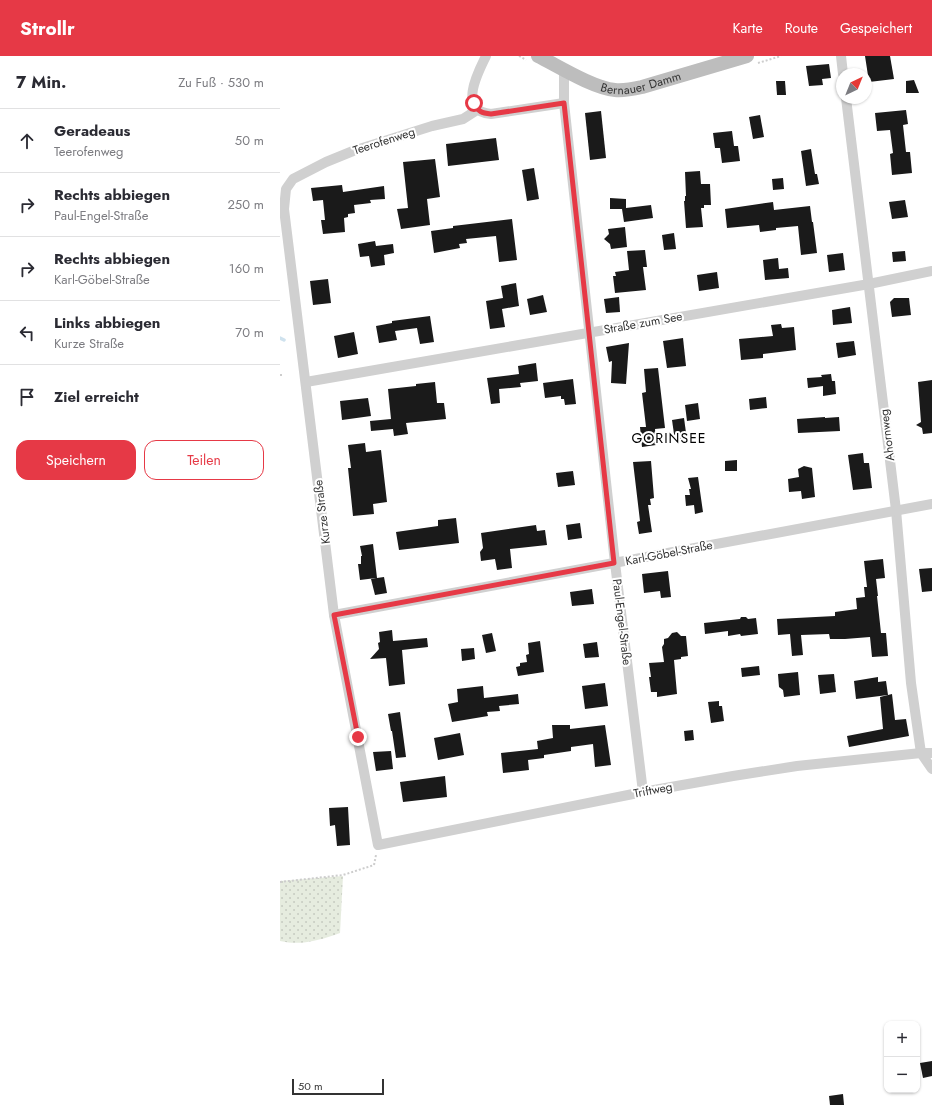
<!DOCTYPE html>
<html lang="de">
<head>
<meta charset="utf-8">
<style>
  :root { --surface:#fff; --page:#f2f2f3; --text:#2b2b33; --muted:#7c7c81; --line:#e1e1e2; --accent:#e63946 }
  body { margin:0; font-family:Jost,sans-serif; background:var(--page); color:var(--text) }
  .controls { position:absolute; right:12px; bottom:12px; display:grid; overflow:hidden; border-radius:8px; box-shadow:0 1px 3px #0004 }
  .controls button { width:36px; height:36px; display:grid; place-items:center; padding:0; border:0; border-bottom:1px solid var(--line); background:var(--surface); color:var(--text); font:20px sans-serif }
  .compass { position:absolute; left:556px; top:12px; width:36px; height:36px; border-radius:50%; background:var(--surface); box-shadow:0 1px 3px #0004; rotate:43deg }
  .scale { position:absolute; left:12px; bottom:10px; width:92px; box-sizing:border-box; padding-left:4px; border:2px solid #333; border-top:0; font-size:11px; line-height:14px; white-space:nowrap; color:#333; -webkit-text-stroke:3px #fff; paint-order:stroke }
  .stop { position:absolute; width:12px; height:12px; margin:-9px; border:3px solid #e63946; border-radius:50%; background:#fff }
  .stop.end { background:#e63946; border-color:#fff; box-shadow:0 1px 4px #0008 }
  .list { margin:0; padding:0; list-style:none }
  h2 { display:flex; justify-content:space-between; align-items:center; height:52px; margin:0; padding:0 16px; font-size:17px }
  h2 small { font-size:13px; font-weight:400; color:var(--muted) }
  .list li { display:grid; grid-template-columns:26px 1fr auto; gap:12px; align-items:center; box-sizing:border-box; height:64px; padding:0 16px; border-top:1px solid var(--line) }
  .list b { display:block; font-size:15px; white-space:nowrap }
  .list p { margin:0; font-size:13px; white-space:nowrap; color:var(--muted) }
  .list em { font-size:13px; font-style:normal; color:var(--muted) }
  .actions { display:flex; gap:8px; padding:12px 16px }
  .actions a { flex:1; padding:9px 0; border:1px solid var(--accent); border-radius:12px; text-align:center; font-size:14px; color:var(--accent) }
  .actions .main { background:var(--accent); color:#fff }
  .icon { flex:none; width:22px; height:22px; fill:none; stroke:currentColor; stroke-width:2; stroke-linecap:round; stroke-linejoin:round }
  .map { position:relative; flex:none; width:652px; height:1049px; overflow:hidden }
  header { display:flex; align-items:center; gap:24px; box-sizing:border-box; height:56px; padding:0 20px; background:var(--accent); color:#fff }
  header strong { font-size:19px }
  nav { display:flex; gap:22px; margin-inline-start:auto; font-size:14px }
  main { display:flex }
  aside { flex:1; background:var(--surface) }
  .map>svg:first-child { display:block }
  .grass { fill:url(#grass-dots) }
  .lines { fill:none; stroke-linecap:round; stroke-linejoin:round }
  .stream { stroke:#cfe2ee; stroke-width:3.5 }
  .building { fill:#1a1a1a }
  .path { stroke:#cdcdcd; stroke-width:2; stroke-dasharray:2 2; stroke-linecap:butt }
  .street { stroke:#d0d0d0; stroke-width:10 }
  .secondary { stroke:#bdbdbd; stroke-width:14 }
  .route { stroke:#e63946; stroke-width:5 }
  .labels { text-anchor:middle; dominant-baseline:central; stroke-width:4; stroke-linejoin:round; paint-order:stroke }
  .street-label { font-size:12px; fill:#333; stroke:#fff }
  .quarter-label { font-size:14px; letter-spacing:1px; fill:#000; stroke:#fff }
</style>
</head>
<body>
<header>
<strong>Strollr</strong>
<nav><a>Karte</a><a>Route</a><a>Gespeichert</a></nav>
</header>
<main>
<aside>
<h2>7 Min.<small>Zu Fuß · 530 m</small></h2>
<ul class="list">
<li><svg class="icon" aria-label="ahead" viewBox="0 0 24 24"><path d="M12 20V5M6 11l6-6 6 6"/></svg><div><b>Geradeaus</b><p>Teerofenweg</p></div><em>50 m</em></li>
<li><svg class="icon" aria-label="right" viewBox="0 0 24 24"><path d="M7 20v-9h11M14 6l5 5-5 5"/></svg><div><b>Rechts abbiegen</b><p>Paul-Engel-Straße</p></div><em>250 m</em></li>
<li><svg class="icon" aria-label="right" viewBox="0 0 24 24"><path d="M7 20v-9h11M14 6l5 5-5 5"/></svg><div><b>Rechts abbiegen</b><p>Karl-Göbel-Straße</p></div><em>160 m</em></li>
<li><svg class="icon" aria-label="left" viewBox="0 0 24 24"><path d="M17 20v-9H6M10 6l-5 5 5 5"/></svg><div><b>Links abbiegen</b><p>Kurze Straße</p></div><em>70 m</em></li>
<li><svg class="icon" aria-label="arrive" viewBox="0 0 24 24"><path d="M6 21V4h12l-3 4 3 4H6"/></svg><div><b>Ziel erreicht</b></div></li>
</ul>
<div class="actions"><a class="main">Speichern</a><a>Teilen</a></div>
</aside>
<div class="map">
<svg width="652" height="1049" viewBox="0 0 652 1049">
  <defs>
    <pattern id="grass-dots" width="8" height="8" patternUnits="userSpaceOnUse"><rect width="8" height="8" fill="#e6ecdf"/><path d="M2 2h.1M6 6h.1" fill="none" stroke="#c6cbc0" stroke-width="1.8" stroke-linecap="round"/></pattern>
  </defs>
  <rect width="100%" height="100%" fill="#fff"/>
  <!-- grass -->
  <path class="grass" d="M63,820L60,877C40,884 22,890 0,885V825Z"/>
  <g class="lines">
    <!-- stream -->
    <path class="stream" d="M0,282L4,284"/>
  </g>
  <!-- building -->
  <g class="building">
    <path d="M585,0H610L614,23L589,26Z"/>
    <path d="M549,8L551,22L542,23L543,29L529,30L526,10Z"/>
    <path d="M634,24L639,37H626V25Z"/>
    <path d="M496,25H505L506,39H497Z"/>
    <path d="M626,54L628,68L623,69L626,96H630L632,117L612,119L610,98L613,97L610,74L597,75L595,57Z"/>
    <path d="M321,55L326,102L310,104L305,57Z"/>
    <path d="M480,59L484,81L473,83L469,61Z"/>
    <path d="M452,75L454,90H458L460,105L442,107L440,92H435L433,77Z"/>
    <path d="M216,82L219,104L168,110L166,88Z"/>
    <path d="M531,93L535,118H537L539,128L526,130L521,95Z"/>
    <path d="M155,103L160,141L147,143L150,169L121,173L117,153L128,152L123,106Z"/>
    <path d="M254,112L259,143L247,145L242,114Z"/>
    <path d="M420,115L421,128H430L431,149H424V152H421L423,171L406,172L404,145H405V140H406L405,116Z"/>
    <path d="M503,122L504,133L493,134L492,123Z"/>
    <path d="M62,129L63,136L104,130L105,143L90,144L91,147L74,149L75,157L68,158V161L64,162L65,176L43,178L41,164H45L43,144L33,145L31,132Z"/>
    <path d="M330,142L346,143V152L371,149L373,162L344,166L342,153H344H330Z"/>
    <path d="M625,144L628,161L612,163L609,146Z"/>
    <path d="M493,146L494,154L530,150L532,166H533L537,197L521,199L518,170L496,172V174L480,176L479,169L447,172L445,153Z"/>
    <path d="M232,163L237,204L219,206L216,180L186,183L187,187L179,188L180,192L154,197L151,175L173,172V170Z"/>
    <path d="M345,171L347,191L331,193L330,188L324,183L329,178L328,173Z"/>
    <path d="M394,177L396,193L384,194L382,179Z"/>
    <path d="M95,185L96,190L113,188L114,197L104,199L105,209L91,211L89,200L80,201L78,188Z"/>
    <path d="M365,194L367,211H363L366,234L335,237L333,220H336L335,216L349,214L347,195Z"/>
    <path d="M625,195L626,205L613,206L612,196Z"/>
    <path d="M563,197L565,214L549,216L547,199Z"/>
    <path d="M498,202L499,213L508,212L509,222L485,224L483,204Z"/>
    <path d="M437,216L439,232L419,235L417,219Z"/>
    <path d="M48,223L51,247L33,249L30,225Z"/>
    <path d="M236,227L239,250L222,253L225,271L210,273L206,245L223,242L221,230Z"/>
    <path d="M263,239L267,256L250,259L247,243Z"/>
    <path d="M339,241L340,256L326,257L324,243Z"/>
    <path d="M614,242H629L631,259L612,261L610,246Z"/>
    <path d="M570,251L572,267L553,269L552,254Z"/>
    <path d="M150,260L154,286L140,288L137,272L115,275L117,284L99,287L96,270L112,267V265Z"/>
    <path d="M501,268L502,272L514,271L516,294L483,298V302L461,304L459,283L493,280L491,269Z"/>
    <path d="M74,276L78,298L58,302L54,280Z"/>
    <path d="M403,282L406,310L387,312L383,285Z"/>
    <path d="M574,285L576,299L558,302L556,287Z"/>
    <path d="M349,287L346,328L331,327L332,305L329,306L326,291Z"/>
    <path d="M256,307L258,325L240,327L241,331L219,333L220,347L211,348L207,322L239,318L238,310Z"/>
    <path d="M378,312L385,372L375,373L376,389L362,391L360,371H366L362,337L366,336L364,313Z"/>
    <path d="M551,318L552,325H555L556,338L543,340V330L528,332L527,322L542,321L541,319Z"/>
    <path d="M293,323L296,348L285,349L284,343H281V340L265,342L263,327Z"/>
    <path d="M652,324V377L643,378L642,372L636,369L641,366L638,326Z"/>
    <path d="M155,326L157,347H164L166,363L126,367L128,378L114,380L113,373L91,375L90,365L111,363L108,333L136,330V328Z"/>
    <path d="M486,341L487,352L470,354L469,343Z"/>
    <path d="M88,342L91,360L62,364L60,345Z"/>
    <path d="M418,347L420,363L407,365L405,349Z"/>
    <path d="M545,361V362L559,361L560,375L518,377L517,363Z"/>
    <path d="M404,362L407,384L395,385L392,364Z"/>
    <path d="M85,387L86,396L101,394L107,446L93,448L94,458L73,460L68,412H71L68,389Z"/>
    <path d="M583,397L584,407H589L592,432L573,434L568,399Z"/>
    <path d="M457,404V415H445V405Z"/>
    <path d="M371,405L374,442L370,443L371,449H368L372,476L359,478L357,466L360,465L353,406Z"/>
    <path d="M524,410L532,412L535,441L522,443L521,435L509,436L508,423L519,421L518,413Z"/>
    <path d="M293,415L295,429L278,431L276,417Z"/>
    <path d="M418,421L423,456L415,458L414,449L406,450L405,439H410L409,433H411L408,422Z"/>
    <path d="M176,462L179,487L119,494L116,476L158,470V464Z"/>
    <path d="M300,467L302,482L288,484L286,469Z"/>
    <path d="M256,469L257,475L265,474L267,489L230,493L232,512L217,514L215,503L201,505L200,496L203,492L201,477Z"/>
    <path d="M93,488L97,522L104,521L107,537L95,539L91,523L96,522L80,524L78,508H81V500H82L80,490Z"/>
    <path d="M603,503L605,522L596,523L598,540H597L601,577H606L608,600L592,601L590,581L565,583H550L549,578L521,579L523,599L512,600L510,578L498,579L497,563L555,560V556L577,553L576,542L585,541L584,531H587L584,505Z"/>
    <path d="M652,512V535L642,536L639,513Z"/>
    <path d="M388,515L391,541L381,542L380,535L364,537L362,518Z"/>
    <path d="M312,533L314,548L292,550L290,536Z"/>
    <path d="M461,561H466L468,563L476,562L478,578L461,580L460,578L448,580V575L425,578L424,567L460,563Z"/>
    <path d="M112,574L113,585L147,582L148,591L122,594L125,628L109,630L106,602L90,603L99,593L98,587L100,586L99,576Z"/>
    <path d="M397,576L401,580H406L408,600L401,601V603L394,604L397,638L377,641V636H371L369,621H371L369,607L384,606L382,591L384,588V583L388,582L392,577Z"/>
    <path d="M212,577L216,595L206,597L202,579Z"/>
    <path d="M260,585L264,616L238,620L236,611L240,610V607L247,606L246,599L249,598L248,587Z"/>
    <path d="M317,586L319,601L305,602L303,588Z"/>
    <path d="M194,592L195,603L182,605L181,593Z"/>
    <path d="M479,610L480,619L462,621L461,612Z"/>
    <path d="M518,616L520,639L504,641L503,634L499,631L498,618Z"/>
    <path d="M554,618L556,636L540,638L538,619Z"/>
    <path d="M598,621V626L606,625L608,639L576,643L574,625Z"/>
    <path d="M325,627L328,650L305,653L302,630Z"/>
    <path d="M203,630L204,642L238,638L239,648L219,650L220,655L207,656L208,660L172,666L168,648L178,646L177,633Z"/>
    <path d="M612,638L615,664L626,663L629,680L569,691L567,680L603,673L600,641Z"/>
    <path d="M439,645V650H442L444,665L431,667L428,646Z"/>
    <path d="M120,656L126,701L116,702L112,675H111L108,658Z"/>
    <path d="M272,669H290V673L325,669L331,709L315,711L313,688L291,691V695L264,699V702L248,704L249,714L223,717L221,697L258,693L257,685L273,682Z"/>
    <path d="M413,674L414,684L405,685L404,675Z"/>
    <path d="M180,677L184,699L158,704L154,682Z"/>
    <path d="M111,695L113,713L96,715L93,696Z"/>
    <path d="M165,720L167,741L123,746L120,726Z"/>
    <path d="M68,751L70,789L57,790L55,769L50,770L49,752Z"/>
    <path d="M652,1005V1020L643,1022L640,1007Z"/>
    <path d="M563,1038L564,1049H550L549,1040Z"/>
  </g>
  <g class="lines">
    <!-- path -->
    <g class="path">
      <path d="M239,0L246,4"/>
      <path d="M478,7L501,0"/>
      <path d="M0,319H4"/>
      <path d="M0,826L63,819L94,809L96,799"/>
    </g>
    <!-- street -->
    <g class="street">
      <path d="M206,0C197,18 178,55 211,58L284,47"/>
      <path d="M561,0L563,18"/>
      <path d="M284,14V47L335,507L363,736"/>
      <path d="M566,42L616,454L631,627L641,697L652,713"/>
      <path d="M197,54L183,63L152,70L73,95L46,106L13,123L6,133L4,153L54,559L98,789L363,736L453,720L517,710L641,697H652"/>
      <path d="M26,326L589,228L652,215"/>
      <path d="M54,559L652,448"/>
    </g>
    <!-- secondary -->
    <path class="secondary" id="s1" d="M258,0C278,10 313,32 335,34C344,35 353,33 362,31L467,0"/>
  </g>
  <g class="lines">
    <!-- route -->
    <path class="route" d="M78,681L54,559L334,507L284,47L211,58C202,57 198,56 194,47"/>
  </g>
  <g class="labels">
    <!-- street labels -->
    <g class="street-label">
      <text stroke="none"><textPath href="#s1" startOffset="111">Bernauer Damm</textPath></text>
      <text transform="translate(104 85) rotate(-18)">Teerofenweg</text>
      <text transform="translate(363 267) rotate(-10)">Straße zum See</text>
      <text transform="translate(607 379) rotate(-97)">Ahornweg</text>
      <text transform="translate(42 456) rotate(-97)">Kurze Straße</text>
      <text transform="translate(389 497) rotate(-11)">Karl-Göbel-Straße</text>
      <text transform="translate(342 566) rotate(83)">Paul-Engel-Straße</text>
      <text transform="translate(373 734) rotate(-11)">Triftweg</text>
    </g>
    <!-- quarter labels -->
    <g class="quarter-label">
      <text x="389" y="382">GORINSEE</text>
    </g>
  </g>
</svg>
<div class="controls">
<button>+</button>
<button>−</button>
</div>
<svg class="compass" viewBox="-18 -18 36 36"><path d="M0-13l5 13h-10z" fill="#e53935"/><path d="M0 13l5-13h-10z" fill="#7c7c81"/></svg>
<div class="scale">50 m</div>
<div class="stop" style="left:194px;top:47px"></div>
<div class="stop end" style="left:78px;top:681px"></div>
</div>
</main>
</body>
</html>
